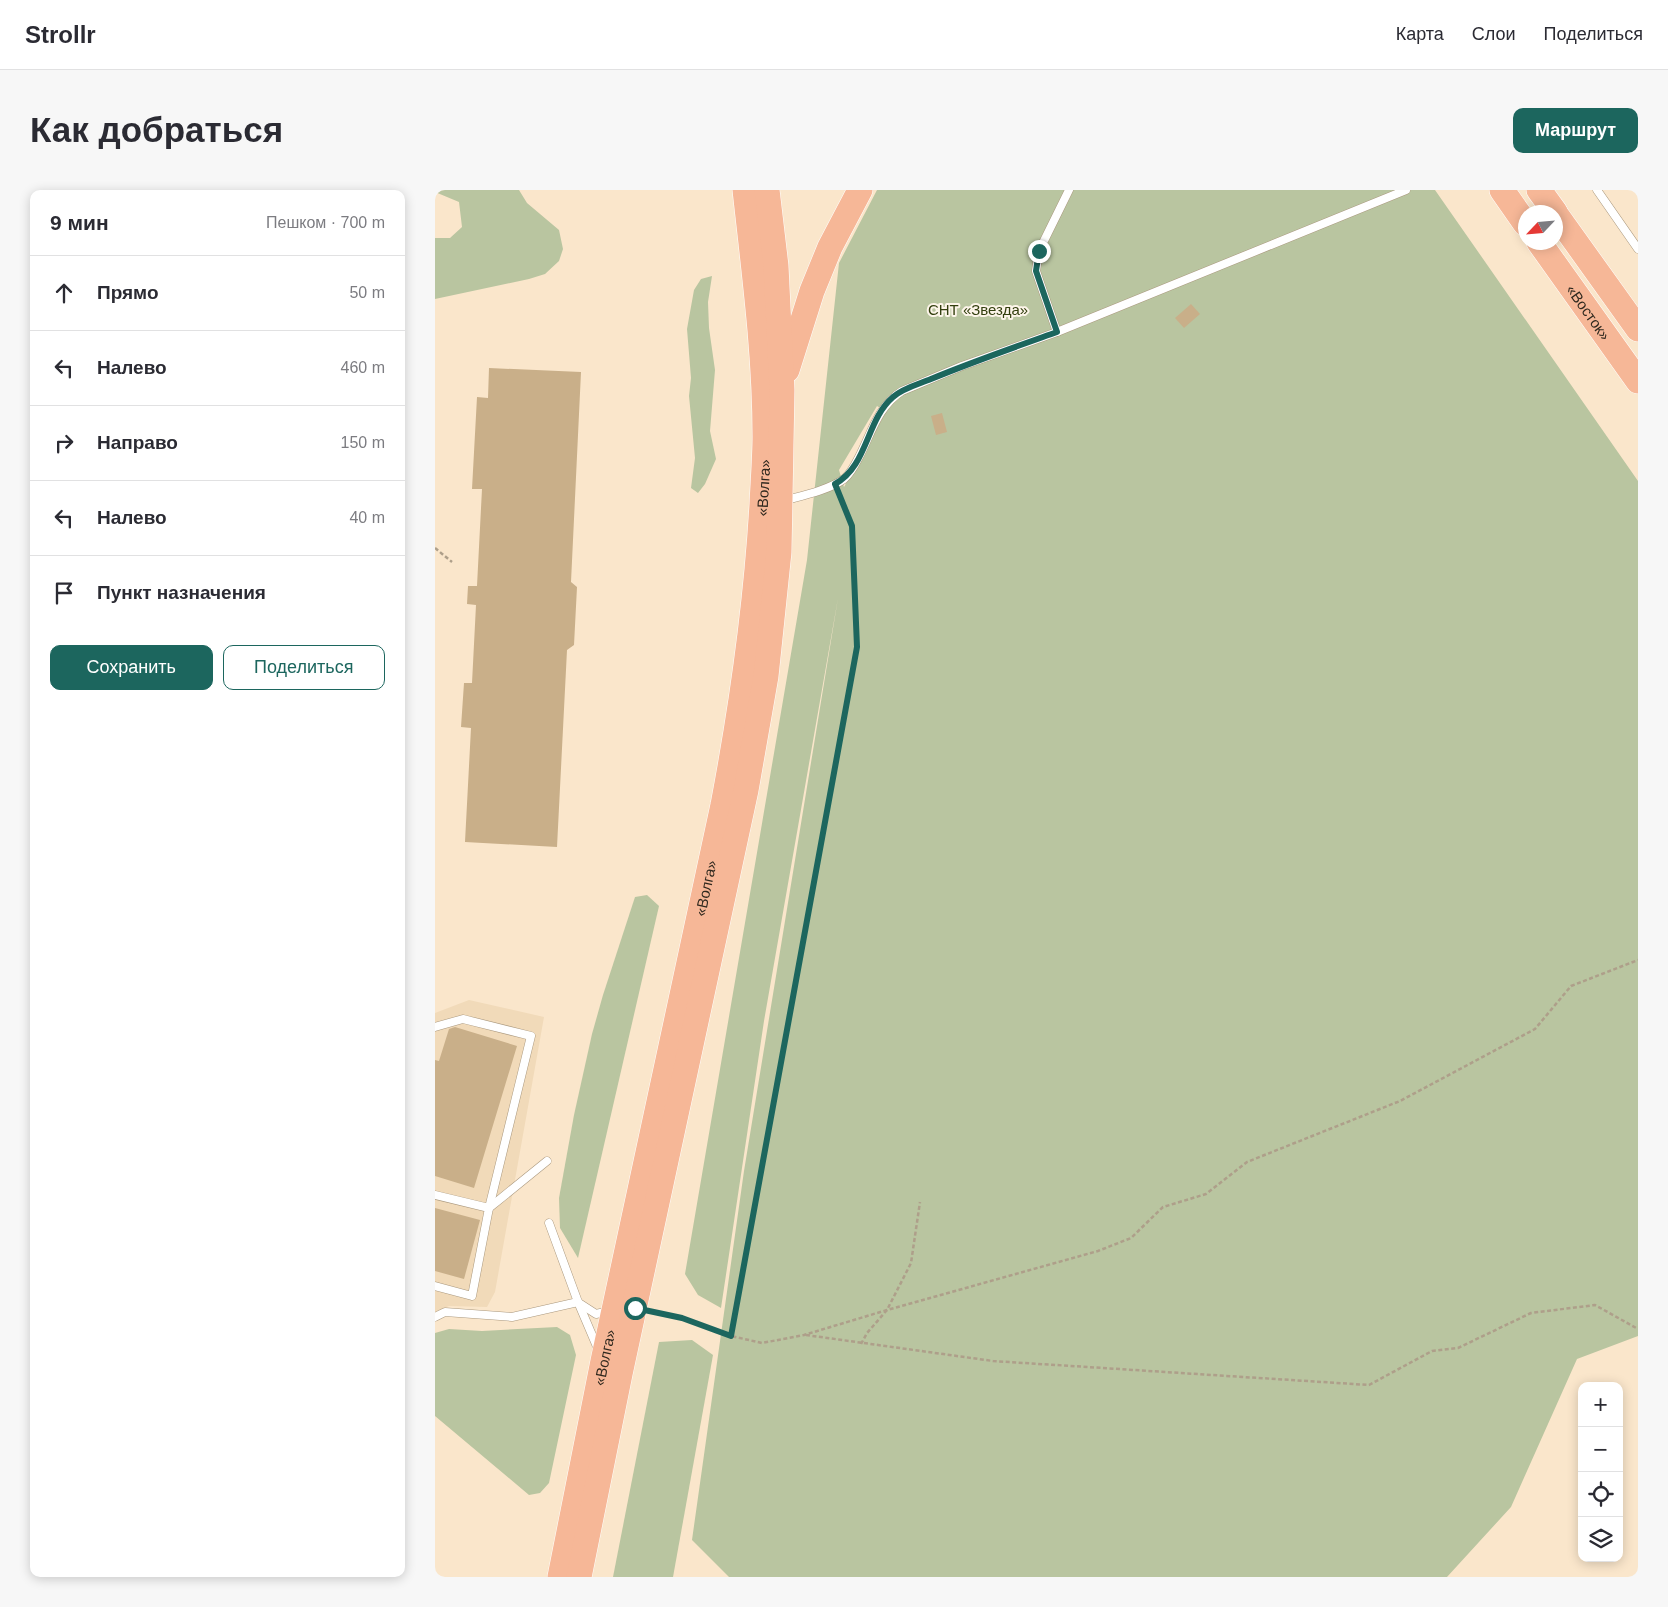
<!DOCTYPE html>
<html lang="ru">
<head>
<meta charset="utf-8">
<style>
  :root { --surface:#fff; --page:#f7f7f7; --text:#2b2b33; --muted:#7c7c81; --line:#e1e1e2; --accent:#1c665e }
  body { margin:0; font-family:Arial,sans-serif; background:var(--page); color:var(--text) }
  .controls { position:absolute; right:15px; bottom:15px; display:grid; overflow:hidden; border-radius:10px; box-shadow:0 2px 12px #0003 }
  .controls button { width:45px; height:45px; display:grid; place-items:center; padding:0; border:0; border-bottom:1px solid var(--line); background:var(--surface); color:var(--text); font:25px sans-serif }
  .compass { position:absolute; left:1083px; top:15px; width:45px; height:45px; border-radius:50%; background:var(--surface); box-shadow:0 2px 12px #0003; rotate:244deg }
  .stop { position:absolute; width:15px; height:15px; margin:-11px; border:4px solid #1c665e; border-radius:50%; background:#fff }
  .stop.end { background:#1c665e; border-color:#fff; box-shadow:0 1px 5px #0008 }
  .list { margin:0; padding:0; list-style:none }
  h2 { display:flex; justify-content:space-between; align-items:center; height:65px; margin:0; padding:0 20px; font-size:21px }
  h2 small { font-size:16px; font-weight:400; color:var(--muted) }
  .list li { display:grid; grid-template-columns:32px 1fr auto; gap:15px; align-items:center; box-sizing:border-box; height:75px; padding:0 20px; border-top:1px solid var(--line) }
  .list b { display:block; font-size:19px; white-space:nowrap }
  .list em { font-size:16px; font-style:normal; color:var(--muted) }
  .actions { display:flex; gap:10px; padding:15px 20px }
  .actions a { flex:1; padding:11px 0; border:1px solid var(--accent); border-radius:10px; text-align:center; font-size:18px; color:var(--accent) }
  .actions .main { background:var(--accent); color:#fff }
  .icon { flex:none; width:28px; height:28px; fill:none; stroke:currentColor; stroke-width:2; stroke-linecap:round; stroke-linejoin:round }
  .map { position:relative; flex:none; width:1203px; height:1387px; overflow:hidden; border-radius:10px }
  header { display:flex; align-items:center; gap:30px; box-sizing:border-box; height:70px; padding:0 25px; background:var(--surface); border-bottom:1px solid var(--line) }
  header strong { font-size:24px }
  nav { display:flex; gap:28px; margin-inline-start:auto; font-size:18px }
  .intro { display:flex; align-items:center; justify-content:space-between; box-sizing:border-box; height:120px; padding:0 30px }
  h1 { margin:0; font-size:35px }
  .button { padding:12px 22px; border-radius:10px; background:var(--accent); color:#fff; font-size:18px; font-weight:700 }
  main { display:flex; gap:30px; padding:0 30px }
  aside { flex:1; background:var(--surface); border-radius:10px; box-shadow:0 2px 12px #0003 }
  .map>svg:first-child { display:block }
  .built { fill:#f1dab9 }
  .green { fill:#b9c5a0; fill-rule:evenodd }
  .building { fill:#c9af89 }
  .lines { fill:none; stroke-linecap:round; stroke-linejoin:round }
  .service-casing { stroke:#aa987e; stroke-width:9 }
  .trunk-casing { stroke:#fff; stroke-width:26 }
  .path { stroke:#ae9f8a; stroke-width:2.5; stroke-dasharray:4 2.5; stroke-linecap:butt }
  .service { stroke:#fff; stroke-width:8 }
  .trunk { stroke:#f6b797; stroke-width:25 }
  .route { stroke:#1c665e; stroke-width:6 }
  .labels { text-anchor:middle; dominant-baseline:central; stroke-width:4; stroke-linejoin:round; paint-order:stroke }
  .park-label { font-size:15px; fill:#333f0f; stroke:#fdf5ea }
  .street-label { font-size:15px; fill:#2f281e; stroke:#fdf5ea }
</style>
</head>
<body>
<header>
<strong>Strollr</strong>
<nav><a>Карта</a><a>Слои</a><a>Поделиться</a></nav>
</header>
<div class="intro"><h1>Как добраться</h1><a class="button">Маршрут</a></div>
<main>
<aside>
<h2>9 мин<small>Пешком · 700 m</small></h2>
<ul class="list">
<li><svg class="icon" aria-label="ahead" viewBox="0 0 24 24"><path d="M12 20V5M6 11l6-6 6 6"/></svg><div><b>Прямо</b></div><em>50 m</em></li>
<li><svg class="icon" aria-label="left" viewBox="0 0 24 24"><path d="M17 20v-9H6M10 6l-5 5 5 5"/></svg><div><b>Налево</b></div><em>460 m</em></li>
<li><svg class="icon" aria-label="right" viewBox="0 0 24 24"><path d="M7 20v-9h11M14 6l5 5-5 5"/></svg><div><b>Направо</b></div><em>150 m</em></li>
<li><svg class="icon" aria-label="left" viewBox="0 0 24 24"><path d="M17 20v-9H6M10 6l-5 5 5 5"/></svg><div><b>Налево</b></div><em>40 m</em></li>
<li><svg class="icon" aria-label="arrive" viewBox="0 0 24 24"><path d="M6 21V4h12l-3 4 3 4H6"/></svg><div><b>Пункт назначения</b></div></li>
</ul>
<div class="actions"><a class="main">Сохранить</a><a>Поделиться</a></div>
</aside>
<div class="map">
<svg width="1203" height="1387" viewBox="0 0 1203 1387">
  <rect width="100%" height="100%" fill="#fae6cb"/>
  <!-- built -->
  <path class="built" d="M34,810L109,827L60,1102L52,1117L14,1116L0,1122V823Z"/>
  <!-- green -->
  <g class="green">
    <path d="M0,0H84L92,13L124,40L128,59L124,71L110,84L94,89L0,109V48H15L27,37L24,12L0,2Z"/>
    <path d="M442,0H1000L1203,291V1146L1142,1169L1076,1317L1012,1387H294L257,1350L309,981L403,408L329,831L286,1118L263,1105L250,1084L372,370L404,73ZM442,216L451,222L409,297L404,280Z"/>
    <path d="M277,86L273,112L274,138L280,180L275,241L281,269L270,294L263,303L256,298L260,268L254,206L256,188L252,139L259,100L266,89Z"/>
    <path d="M212,705L224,716L143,1068L125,1038L124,1008L139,925L157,844L168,805L200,707Z"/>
    <path d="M122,1137L135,1145L141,1165L114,1293L105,1303L94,1305L0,1226V1143L14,1139L47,1141Z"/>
    <path d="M257,1150L278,1165L238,1387H178L224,1152Z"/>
  </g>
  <!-- building -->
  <g class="building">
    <path d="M756,114L765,124L749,138L740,128Z"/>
    <path d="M54,178L146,182L136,392L142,397L139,455L132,460L122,657L30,652L36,538L26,537L29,493H37L41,415L32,414L33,396H42L47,299H37L42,207L53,208Z"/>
    <path d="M507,223L512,242L501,245L496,226Z"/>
    <path d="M20,837L82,856L39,998L0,986V870L4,871L14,839Z"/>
    <path d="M0,1018L45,1030L29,1089L0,1081Z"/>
  </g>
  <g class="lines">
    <defs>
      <g id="service">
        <path d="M1162,0L1203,59"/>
        <path d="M622,142L601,81L604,61L634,0"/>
        <path d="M348,311C366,306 394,300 409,289C415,284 420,275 424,267C436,244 443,216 467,201L527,176L622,142L971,0"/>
        <path d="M0,837L28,829L96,846L54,1018"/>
        <path d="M0,1005L54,1018L37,1106L0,1096"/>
        <path d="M54,1018L112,971"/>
        <path d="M114,1033L143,1112L163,1159"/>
        <path d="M144,1113L161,1124L174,1121"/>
        <path d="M0,1127L10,1122L77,1127L143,1112"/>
      </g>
      <g id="trunk">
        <path d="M1067,0L1090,33"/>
        <path d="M1104,0L1120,22"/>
        <path d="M1120,23L1203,139"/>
        <path id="s1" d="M1104,52L1203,191"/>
        <path d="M352,180L377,101L395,57L425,0"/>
        <path id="s2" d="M125,1387L168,1171L288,615C307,515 321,415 327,314C328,291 330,268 330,246C330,163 319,82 310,0"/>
        <path d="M144,1387L185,1184L311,600L331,486L344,362L347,200L341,76L332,0"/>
      </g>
    </defs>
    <!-- service casing -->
    <use href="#service" class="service-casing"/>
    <!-- trunk casing -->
    <use href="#trunk" class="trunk-casing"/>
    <!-- path -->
    <g class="path">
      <path d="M0,358L17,372"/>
      <path d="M217,1121L247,1128L296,1146L327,1153L369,1145L452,1120L663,1061L696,1048L728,1017L771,1004L812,972L965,911L1100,839L1136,796L1203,770"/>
      <path d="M371,1145L558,1171L934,1195L997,1161L1023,1158L1096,1123L1160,1115L1203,1139"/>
      <path d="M296,1146L421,457L417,336L403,302"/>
      <path d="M426,1154L432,1143L452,1120L476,1073L485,1012"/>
    </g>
    <!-- service -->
    <use href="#service" class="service"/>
    <!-- trunk -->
    <use href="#trunk" class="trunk"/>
  </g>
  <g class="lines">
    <!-- route -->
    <path class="route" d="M200,1118L247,1128L296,1146L422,457L417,336L400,294C433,276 431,230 458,207C468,198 484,194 496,189C537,172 580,157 622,142L601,81L604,61"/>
  </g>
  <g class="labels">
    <!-- park labels -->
    <g class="park-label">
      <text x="543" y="119">СНТ «Звезда»</text>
    </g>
    <!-- street labels -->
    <g class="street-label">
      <text stroke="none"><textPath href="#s1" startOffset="86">«Восток»</textPath></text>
      <text stroke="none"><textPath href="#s2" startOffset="1109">«Волга»</textPath></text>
      <text stroke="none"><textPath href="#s2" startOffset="704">«Волга»</textPath></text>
      <text stroke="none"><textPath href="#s2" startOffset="224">«Волга»</textPath></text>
    </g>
  </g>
</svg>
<div class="controls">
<button>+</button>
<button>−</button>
<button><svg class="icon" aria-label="locate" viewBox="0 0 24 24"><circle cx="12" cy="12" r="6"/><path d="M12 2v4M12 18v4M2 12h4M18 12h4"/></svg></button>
<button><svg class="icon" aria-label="layers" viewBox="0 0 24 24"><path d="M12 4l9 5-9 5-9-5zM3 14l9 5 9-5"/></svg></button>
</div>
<svg class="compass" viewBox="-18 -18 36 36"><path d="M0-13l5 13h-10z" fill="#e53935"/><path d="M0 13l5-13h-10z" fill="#7c7c81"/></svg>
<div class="stop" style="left:200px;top:1118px"></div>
<div class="stop end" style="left:604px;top:61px"></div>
</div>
</main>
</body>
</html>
